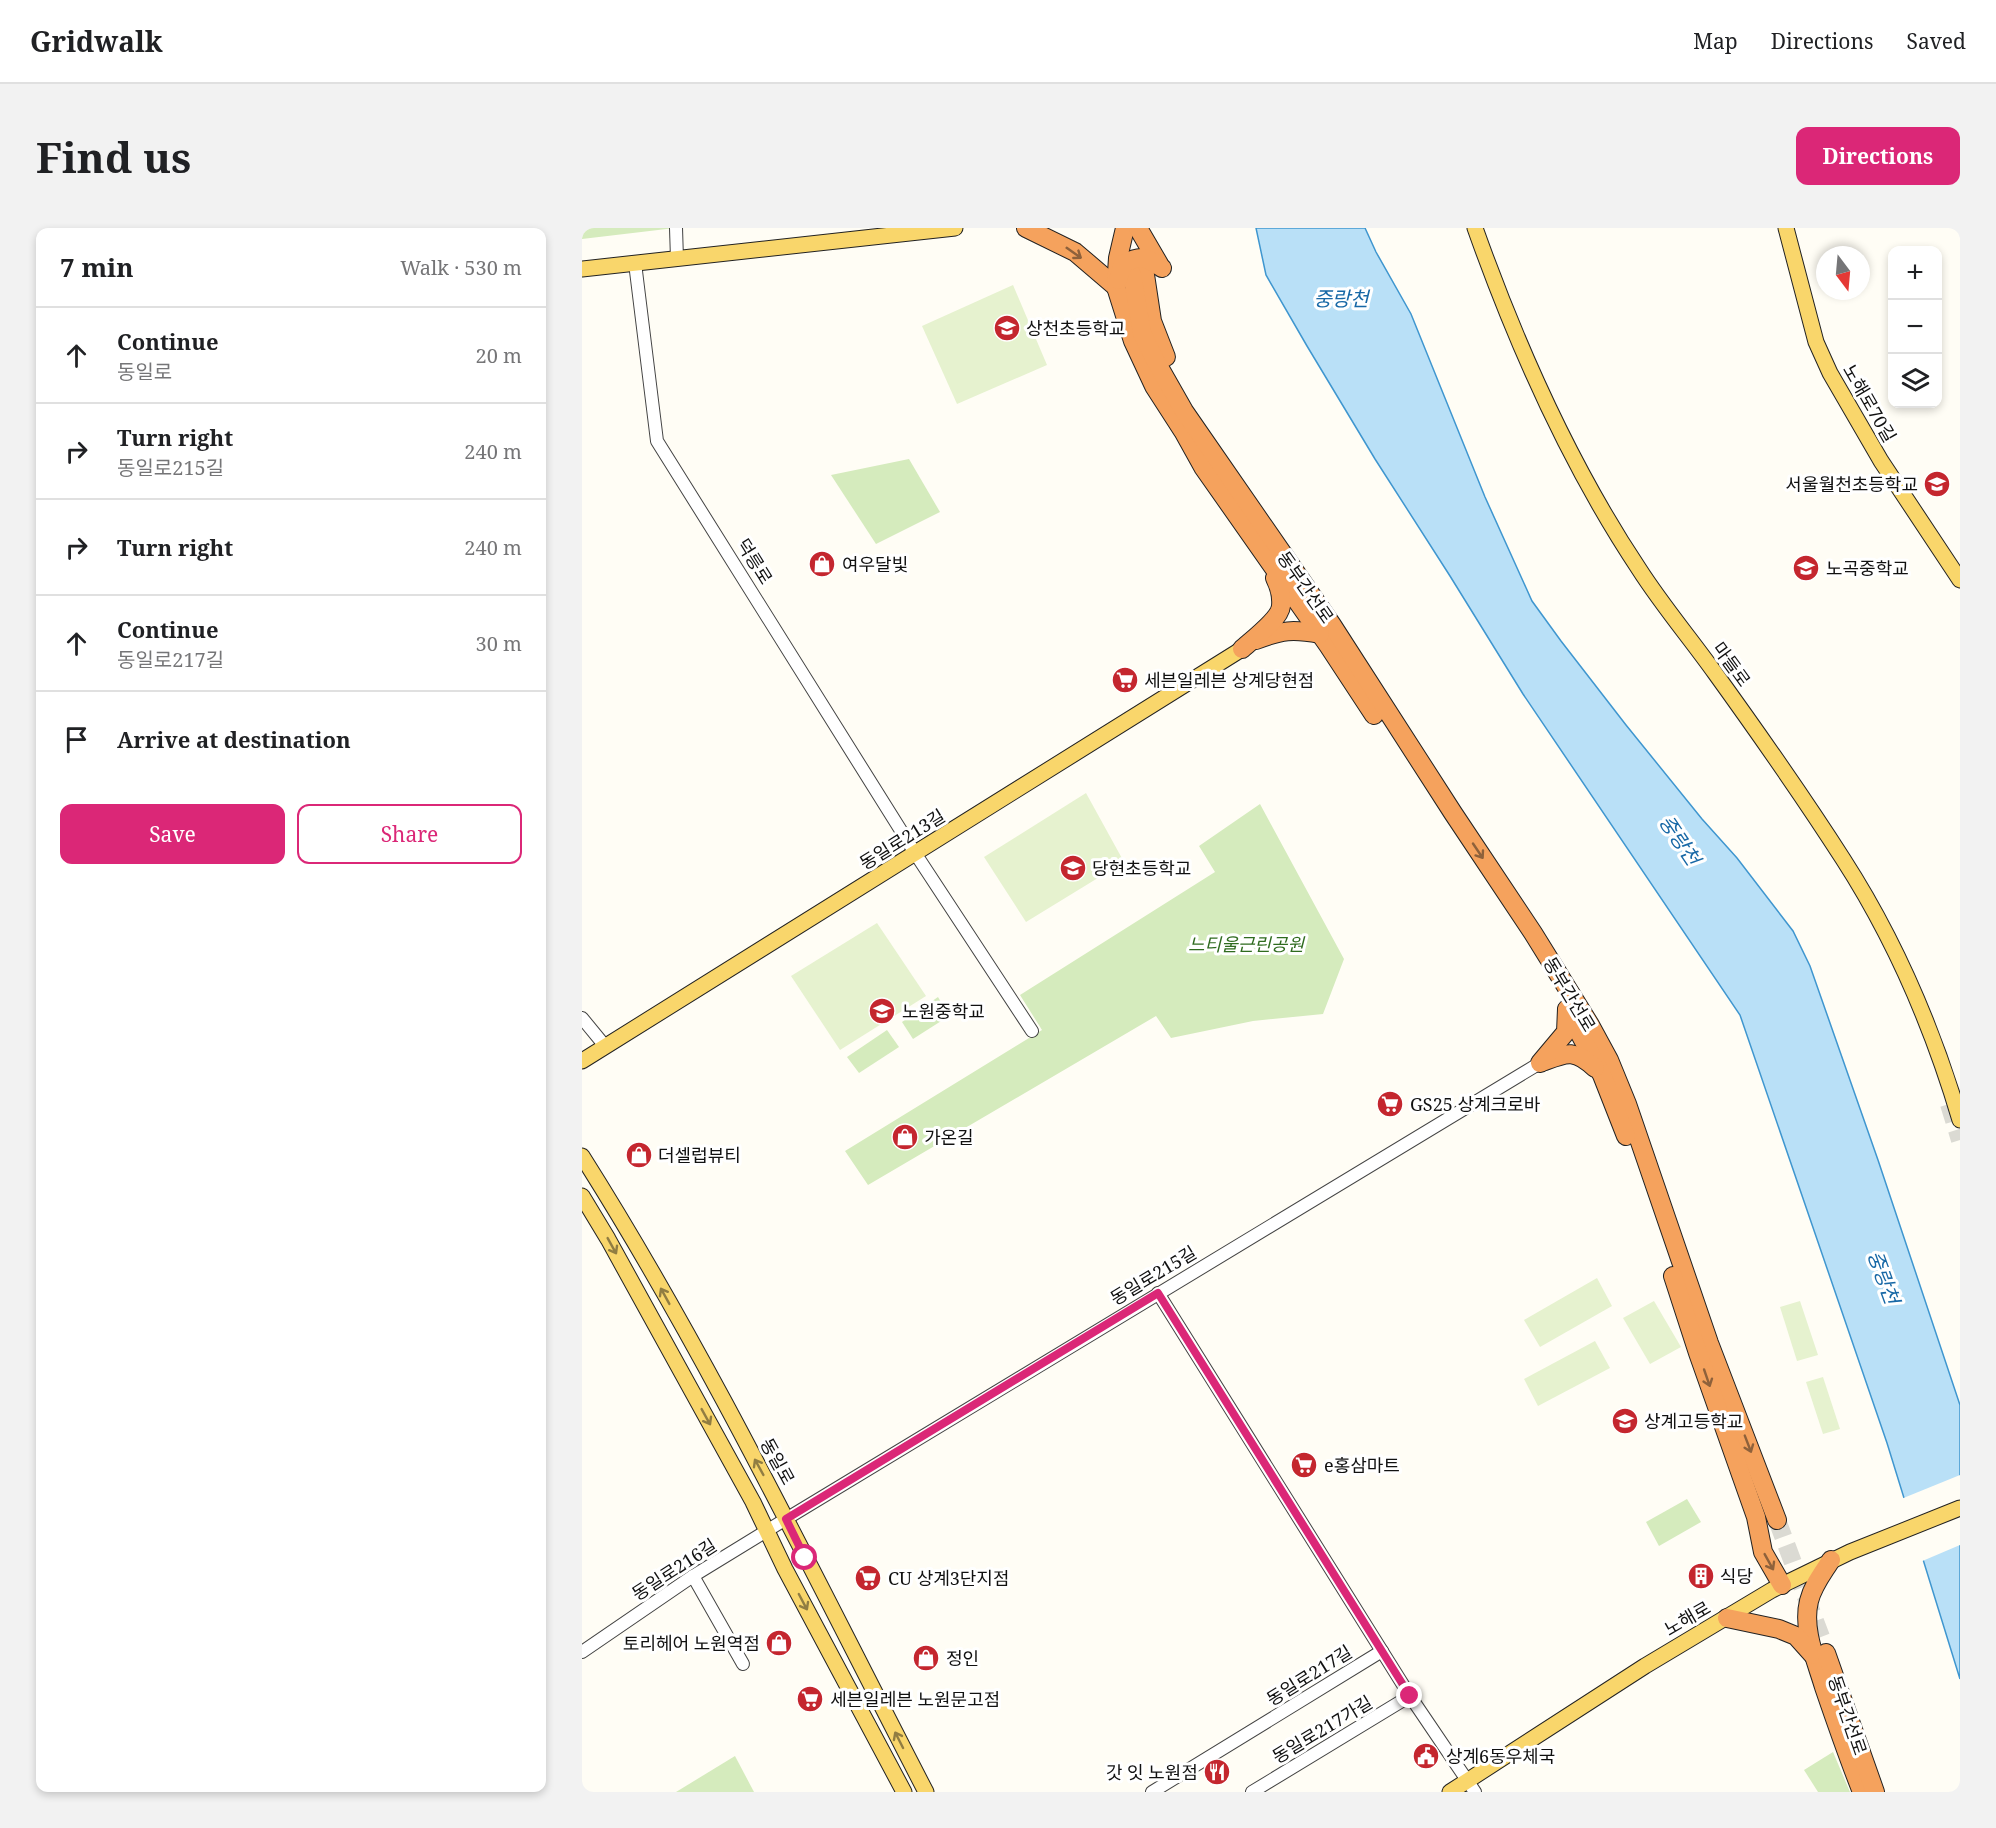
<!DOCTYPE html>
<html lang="en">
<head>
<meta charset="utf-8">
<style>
  :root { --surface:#fff; --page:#f2f2f2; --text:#202124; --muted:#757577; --line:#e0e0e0; --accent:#db2777 }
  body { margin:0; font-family:"Noto Serif","Noto Sans KR",serif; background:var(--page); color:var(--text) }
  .controls { position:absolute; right:18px; top:18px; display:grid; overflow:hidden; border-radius:12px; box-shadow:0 3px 9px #0003 }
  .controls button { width:54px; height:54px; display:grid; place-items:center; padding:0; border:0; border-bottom:2px solid var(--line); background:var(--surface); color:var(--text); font:30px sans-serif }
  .compass { position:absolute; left:1234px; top:18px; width:54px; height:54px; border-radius:50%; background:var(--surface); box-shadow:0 3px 9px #0003; rotate:164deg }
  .stop { position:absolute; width:18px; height:18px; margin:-14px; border:4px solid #db2777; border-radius:50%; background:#fff }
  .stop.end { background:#db2777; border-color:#fff; box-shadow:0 2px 6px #0008 }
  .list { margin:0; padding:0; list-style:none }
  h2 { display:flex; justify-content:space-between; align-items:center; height:78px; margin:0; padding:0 24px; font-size:26px }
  h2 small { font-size:20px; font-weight:400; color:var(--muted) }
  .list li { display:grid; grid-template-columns:39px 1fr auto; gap:18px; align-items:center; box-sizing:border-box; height:96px; padding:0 24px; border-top:2px solid var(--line) }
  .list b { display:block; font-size:22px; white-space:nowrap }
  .list p { margin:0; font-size:20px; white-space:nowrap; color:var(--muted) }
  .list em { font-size:20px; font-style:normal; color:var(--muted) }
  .actions { display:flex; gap:12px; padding:18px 24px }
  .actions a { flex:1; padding:14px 0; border:2px solid var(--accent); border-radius:12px; text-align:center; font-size:21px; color:var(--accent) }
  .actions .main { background:var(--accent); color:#fff }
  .icon { flex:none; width:33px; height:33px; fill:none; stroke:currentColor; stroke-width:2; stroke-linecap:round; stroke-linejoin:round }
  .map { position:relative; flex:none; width:1378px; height:1564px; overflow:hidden; border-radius:12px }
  header { display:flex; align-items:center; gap:36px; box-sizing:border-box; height:84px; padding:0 30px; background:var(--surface); border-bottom:2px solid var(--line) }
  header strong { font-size:28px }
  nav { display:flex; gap:33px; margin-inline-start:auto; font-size:21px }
  .intro { display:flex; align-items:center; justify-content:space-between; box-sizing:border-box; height:144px; padding:0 36px }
  h1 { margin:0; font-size:42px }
  .button { padding:15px 27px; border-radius:12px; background:var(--accent); color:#fff; font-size:21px; font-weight:700 }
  main { display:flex; gap:36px; padding:0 36px }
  aside { flex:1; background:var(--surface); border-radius:12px; box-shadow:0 3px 9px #0003 }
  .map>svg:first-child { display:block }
  .green { fill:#d5ebbd }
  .pitch { fill:#e6f2cf }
  .water { fill:#b9e0f7; stroke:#3f96cf; stroke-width:1.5 }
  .pier { fill:#fffdf5 }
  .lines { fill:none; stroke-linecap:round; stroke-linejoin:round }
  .highway-tunnel { stroke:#dbdad3; stroke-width:18; stroke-dasharray:18 9; stroke-linecap:butt }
  .minor-casing { stroke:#444; stroke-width:14 }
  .major-casing { stroke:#222; stroke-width:17 }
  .highway-casing { stroke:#222; stroke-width:20 }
  .minor { stroke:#fff; stroke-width:12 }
  .major { stroke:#f9d66b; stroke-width:15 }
  .highway { stroke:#f5a25d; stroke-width:18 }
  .oneway { stroke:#8e613b }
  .oneway2 { stroke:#917d42 }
  .route { stroke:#db2777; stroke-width:8 }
  .labels { text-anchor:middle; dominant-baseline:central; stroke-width:6; stroke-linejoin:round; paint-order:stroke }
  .poi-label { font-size:18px; fill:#111; stroke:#fff; text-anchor:start }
  .street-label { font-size:18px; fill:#111; stroke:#fff }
  .park-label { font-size:18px; font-style:italic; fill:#2f6b1f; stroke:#fff }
  .water-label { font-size:20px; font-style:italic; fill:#1768a6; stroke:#fff }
</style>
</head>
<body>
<header>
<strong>Gridwalk</strong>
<nav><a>Map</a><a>Directions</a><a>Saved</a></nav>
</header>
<div class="intro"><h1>Find us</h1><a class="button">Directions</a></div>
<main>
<aside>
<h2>7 min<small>Walk · 530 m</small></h2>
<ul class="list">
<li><svg class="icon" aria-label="ahead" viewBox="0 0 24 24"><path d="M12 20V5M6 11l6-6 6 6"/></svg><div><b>Continue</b><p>동일로</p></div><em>20 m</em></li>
<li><svg class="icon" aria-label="right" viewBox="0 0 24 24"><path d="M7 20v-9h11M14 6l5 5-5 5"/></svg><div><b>Turn right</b><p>동일로215길</p></div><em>240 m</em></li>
<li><svg class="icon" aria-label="right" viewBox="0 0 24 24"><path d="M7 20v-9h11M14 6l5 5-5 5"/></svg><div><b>Turn right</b></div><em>240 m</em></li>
<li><svg class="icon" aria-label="ahead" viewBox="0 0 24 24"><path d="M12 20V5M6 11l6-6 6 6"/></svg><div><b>Continue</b><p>동일로217길</p></div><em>30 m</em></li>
<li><svg class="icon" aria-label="arrive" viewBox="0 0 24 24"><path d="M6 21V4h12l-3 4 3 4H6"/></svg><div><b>Arrive at destination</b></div></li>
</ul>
<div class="actions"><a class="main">Save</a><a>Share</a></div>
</aside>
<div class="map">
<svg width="1378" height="1564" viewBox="0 0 1378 1564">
  <rect width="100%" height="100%" fill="#fffdf5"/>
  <!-- green -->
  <g class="green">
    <path d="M0,0H93L0,11Z"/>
    <path d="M327,231L358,284L294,316L249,247Z"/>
    <path d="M678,576L762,731L741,786L671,793L589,810L574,788L286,957L263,923L460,802L438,767L633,644L617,618Z"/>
    <path d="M356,769L367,788L331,811L320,794Z"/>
    <path d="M305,802L317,819L277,845L265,829Z"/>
    <path d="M1105,1271L1119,1294L1077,1318L1064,1294Z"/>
    <path d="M1251,1524L1268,1564H1236L1222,1542Z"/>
    <path d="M153,1528L172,1564H94Z"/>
  </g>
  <!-- pitch -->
  <g class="pitch">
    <path d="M431,57L465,137L375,176L340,98Z"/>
    <path d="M504,565L542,634L444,694L402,629Z"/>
    <path d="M295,695L344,768L258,822L209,748Z"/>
    <path d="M1015,1050L1030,1078L958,1119L942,1092Z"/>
    <path d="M1072,1073L1099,1119L1068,1136L1041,1090Z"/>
    <path d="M1218,1073L1236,1127L1215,1133L1198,1079Z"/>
    <path d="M1013,1113L1028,1140L956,1178L942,1151Z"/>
    <path d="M1241,1149L1258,1201L1241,1206L1224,1154Z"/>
  </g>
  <!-- water -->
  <path class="water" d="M674,0H783L794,24L829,86L903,269L950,373L979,413L1044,497L1120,591L1155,630L1211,703L1228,738L1296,932L1378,1177V1451L1305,1215L1158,787L941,466L868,348L793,231L725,118L684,47Z"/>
  <!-- pier -->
  <path class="pier" d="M1378,1247V1317L1338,1334L1319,1271Z"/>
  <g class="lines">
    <!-- highway-tunnel -->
    <g class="highway-tunnel">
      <path d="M1367,876L1378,912"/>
      <path d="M1195,1292L1239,1409"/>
    </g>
    <defs>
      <g id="minor">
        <path d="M94,0L95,31"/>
        <path d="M53,35L75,213L333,625L450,803"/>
        <path d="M0,790L23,818"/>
        <path d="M576,1065L828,1468L893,1564"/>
        <path d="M111,1348L161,1436"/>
        <path d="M0,1424L111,1348L204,1291L958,835"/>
        <path d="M570,1564L800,1423"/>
        <path d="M670,1564L828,1468"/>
      </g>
      <g id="major">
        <path d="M893,0C935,118 987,236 1057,341C1080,377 1108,410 1133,445C1177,506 1220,567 1261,631C1312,710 1351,801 1378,892"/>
        <path d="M1204,0L1234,114L1248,145L1299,233L1378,352"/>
        <path d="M0,41L373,0"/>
        <path d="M0,833L660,421"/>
        <path d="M0,928C129,1132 233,1350 344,1564"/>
        <path d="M0,968L26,1011L171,1274L203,1341L322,1564"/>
        <path d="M868,1564L1063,1438L1190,1362L1268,1324L1378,1280"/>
      </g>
      <g id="highway">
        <path d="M444,0L493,24L534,59"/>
        <path d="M543,0L536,30L534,59L551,113L572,158L601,203L621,239L746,417L792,487"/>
        <path d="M556,0L577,36"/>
        <path d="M562,40L570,93L584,129"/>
        <path d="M550,46L560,105L573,132L602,183L750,397L871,585L951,705L1008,797L1027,832L1045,876L1127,1115L1195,1292"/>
        <path d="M536,52L541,36C560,26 563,29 580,40"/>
        <path d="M674,412C700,402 711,401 738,406"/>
        <path d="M660,421C670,412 698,391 699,378C700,368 697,358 693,350"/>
        <path d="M985,782L1020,847L1044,908"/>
        <path d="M960,834C984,825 992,820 1013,840"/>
        <path d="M958,835L984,804L985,781"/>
        <path d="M1091,1048L1116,1125L1174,1289L1181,1324L1200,1357"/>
        <path d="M1249,1332C1241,1345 1231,1357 1227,1373C1220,1401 1234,1432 1242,1459C1254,1494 1266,1529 1280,1564"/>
        <path d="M1145,1390L1197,1401L1214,1408L1231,1427"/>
        <path d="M1244,1425L1293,1564"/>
      </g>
    </defs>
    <!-- minor casing -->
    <use href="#minor" class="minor-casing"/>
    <!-- major casing -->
    <use href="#major" class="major-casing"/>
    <!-- highway casing -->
    <use href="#highway" class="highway-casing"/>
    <!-- minor -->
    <use href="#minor" class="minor"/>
    <!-- major -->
    <use href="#major" class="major"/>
    <!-- highway -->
    <use href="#highway" class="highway"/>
  </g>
  <!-- one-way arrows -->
  <defs><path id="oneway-shaft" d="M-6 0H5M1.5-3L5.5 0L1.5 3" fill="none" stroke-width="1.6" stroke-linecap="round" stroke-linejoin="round" transform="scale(1.5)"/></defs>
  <g class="oneway">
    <use href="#oneway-shaft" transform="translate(492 25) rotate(35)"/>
    <use href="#oneway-shaft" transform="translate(896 623) rotate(56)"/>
    <use href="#oneway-shaft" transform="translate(1125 1150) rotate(71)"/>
    <use href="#oneway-shaft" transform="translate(1166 1216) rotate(69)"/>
    <use href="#oneway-shaft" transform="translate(1187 1334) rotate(61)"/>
  </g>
  <g class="oneway2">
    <use href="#oneway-shaft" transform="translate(30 1018) rotate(61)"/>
    <use href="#oneway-shaft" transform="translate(83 1068) rotate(-119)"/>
    <use href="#oneway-shaft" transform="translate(124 1189) rotate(61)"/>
    <use href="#oneway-shaft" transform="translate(177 1239) rotate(-119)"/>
    <use href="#oneway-shaft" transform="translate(221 1374) rotate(62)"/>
    <use href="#oneway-shaft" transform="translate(317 1512) rotate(-117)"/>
  </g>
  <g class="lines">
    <!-- route -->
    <path class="route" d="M223,1330L204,1291L576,1065L828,1468"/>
  </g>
  <!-- icons -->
  <defs>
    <symbol id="school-disc" viewBox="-11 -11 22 22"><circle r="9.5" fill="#c4262e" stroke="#fff"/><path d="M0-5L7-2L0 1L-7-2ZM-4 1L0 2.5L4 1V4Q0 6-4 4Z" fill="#fff"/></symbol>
    <symbol id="shop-disc" viewBox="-11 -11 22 22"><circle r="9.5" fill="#c4262e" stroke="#fff"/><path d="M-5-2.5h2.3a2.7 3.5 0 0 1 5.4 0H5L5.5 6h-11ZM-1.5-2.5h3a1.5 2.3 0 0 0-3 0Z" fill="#fff"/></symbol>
    <symbol id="supermarket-disc" viewBox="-11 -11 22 22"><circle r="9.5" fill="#c4262e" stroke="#fff"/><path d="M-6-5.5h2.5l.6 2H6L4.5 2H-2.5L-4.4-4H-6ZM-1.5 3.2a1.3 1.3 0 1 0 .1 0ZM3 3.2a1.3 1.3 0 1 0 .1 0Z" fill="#fff"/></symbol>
    <symbol id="building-disc" viewBox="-11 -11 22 22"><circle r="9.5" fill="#c4262e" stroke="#fff"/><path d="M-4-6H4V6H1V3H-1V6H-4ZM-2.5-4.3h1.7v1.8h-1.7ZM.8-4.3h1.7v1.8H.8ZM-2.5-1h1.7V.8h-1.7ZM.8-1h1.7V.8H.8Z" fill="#fff"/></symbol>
    <symbol id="civic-disc" viewBox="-11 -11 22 22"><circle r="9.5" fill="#c4262e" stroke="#fff"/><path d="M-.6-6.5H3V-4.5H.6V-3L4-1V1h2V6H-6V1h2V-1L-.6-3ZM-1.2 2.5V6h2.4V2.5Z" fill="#fff"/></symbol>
    <symbol id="restaurant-disc" viewBox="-11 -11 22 22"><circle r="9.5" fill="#c4262e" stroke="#fff"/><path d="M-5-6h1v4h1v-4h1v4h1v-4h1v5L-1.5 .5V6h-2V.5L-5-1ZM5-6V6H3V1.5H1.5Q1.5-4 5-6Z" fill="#fff"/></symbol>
  </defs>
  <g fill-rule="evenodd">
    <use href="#school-disc" x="410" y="85" width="30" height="30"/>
    <use href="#school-disc" x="1340" y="241" width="30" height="30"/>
    <use href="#shop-disc" x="225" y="321" width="30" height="30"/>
    <use href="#school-disc" x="1209" y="325" width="30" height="30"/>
    <use href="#supermarket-disc" x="528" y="437" width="30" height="30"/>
    <use href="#school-disc" x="476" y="625" width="30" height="30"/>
    <use href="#school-disc" x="285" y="768" width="30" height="30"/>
    <use href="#supermarket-disc" x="793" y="861" width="30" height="30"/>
    <use href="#shop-disc" x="308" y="894" width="30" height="30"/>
    <use href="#shop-disc" x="42" y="912" width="30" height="30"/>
    <use href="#school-disc" x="1028" y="1178" width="30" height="30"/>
    <use href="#supermarket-disc" x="707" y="1222" width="30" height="30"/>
    <use href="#building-disc" x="1104" y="1333" width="30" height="30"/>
    <use href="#supermarket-disc" x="271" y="1335" width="30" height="30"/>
    <use href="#shop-disc" x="182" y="1400" width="30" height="30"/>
    <use href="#shop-disc" x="329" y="1415" width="30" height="30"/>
    <use href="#supermarket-disc" x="213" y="1456" width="30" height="30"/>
    <use href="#civic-disc" x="829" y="1513" width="30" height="30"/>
    <use href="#restaurant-disc" x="620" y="1529" width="30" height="30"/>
  </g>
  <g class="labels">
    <!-- poi labels -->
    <g class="poi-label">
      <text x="444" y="100">상천초등학교</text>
      <text x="1336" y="256" text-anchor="end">서울월천초등학교</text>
      <text x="260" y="336">여우달빛</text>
      <text x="1244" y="340">노곡중학교</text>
      <text x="562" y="452">세븐일레븐 상계당현점</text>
      <text x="510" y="640">당현초등학교</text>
      <text x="320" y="783">노원중학교</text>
      <text x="828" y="876">GS25 상계크로바</text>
      <text x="342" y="909">가온길</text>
      <text x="76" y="927">더셀럽뷰티</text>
      <text x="1062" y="1193">상계고등학교</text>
      <text x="742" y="1237">e홍삼마트</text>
      <text x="1138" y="1348">식당</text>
      <text x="306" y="1350">CU 상계3단지점</text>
      <text x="178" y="1415" text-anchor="end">토리헤어 노원역점</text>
      <text x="364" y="1430">정인</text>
      <text x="248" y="1471">세븐일레븐 노원문고점</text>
      <text x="864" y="1528">상계6동우체국</text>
      <text x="616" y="1544" text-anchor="end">갓 잇 노원점</text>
    </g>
    <!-- street labels -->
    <g class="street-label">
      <text transform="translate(1288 175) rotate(60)">노해로70길</text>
      <text transform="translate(173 333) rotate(58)">덕릉로</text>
      <text transform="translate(724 359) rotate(55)">동부간선로</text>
      <text transform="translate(1150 436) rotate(54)">마들로</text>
      <text transform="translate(320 611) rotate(-32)">동일로213길</text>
      <text transform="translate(988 766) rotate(59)">동부간선로</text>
      <text transform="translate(571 1047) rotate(-31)">동일로215길</text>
      <text transform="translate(196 1233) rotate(61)">동일로</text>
      <text transform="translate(92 1341) rotate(-33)">동일로216길</text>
      <text transform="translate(1105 1390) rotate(-30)">노해로</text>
      <text transform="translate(727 1447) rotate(-32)">동일로217길</text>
      <text transform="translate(1266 1487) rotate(71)">동부간선로</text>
      <text transform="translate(740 1501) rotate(-31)">동일로217가길</text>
    </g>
    <!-- park labels -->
    <g class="park-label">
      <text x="664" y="716">느티울근린공원</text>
    </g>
    <!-- water labels -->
    <g class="water-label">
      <text x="759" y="70">중랑천</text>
      <text transform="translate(1098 612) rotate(56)">중랑천</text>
      <text transform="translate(1302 1049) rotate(70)">중랑천</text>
    </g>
  </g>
</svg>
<div class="controls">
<button>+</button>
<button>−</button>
<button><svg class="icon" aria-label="layers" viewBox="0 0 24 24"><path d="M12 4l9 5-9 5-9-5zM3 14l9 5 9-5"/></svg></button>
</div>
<svg class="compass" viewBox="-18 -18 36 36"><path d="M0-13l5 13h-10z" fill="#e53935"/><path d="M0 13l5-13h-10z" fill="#757577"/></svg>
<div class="stop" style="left:223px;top:1330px"></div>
<div class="stop end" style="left:828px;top:1468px"></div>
</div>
</main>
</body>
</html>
